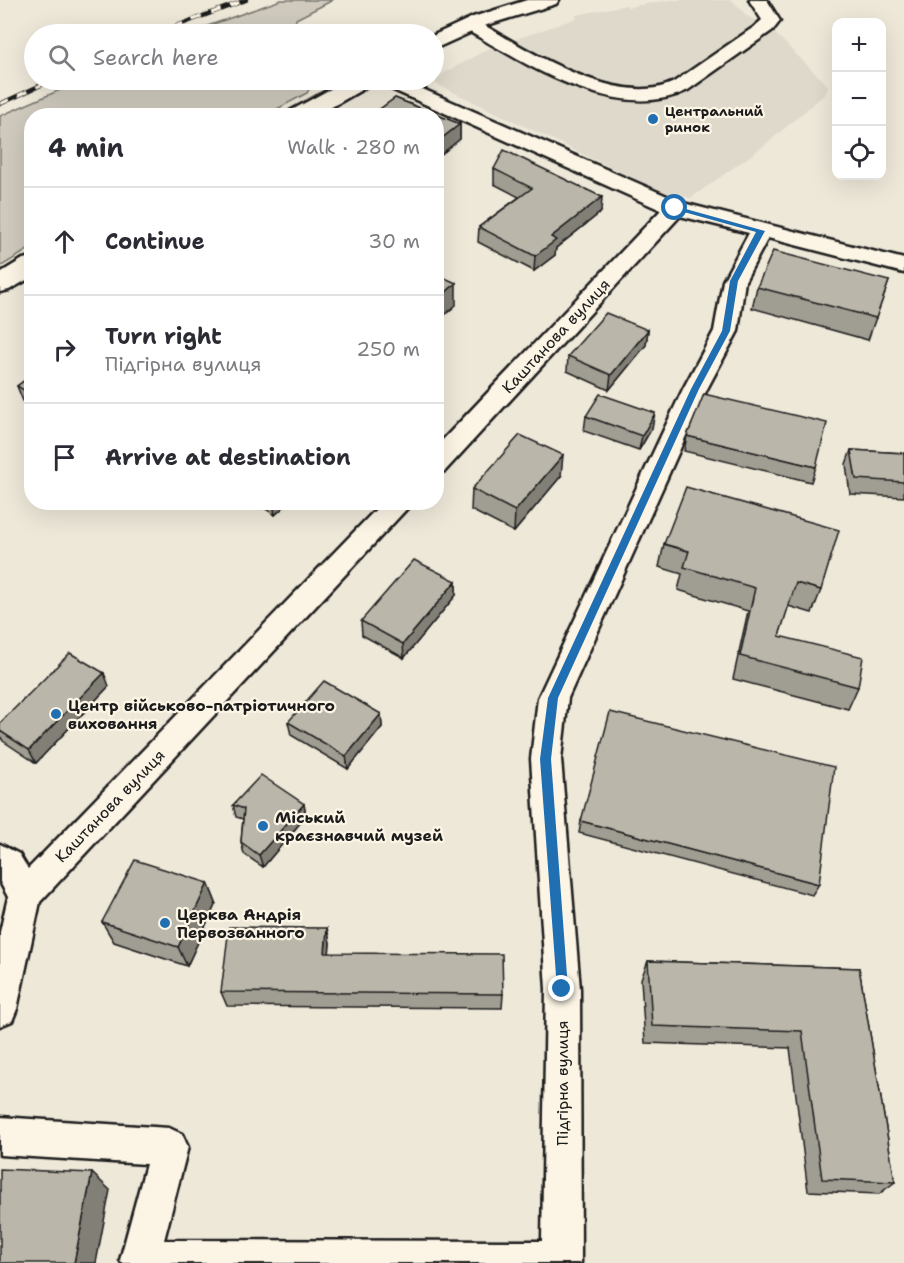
<!DOCTYPE html>
<html lang="en">
<head>
<meta charset="utf-8">
<style>
  :root { --surface:#fff; --page:#f2f2f3; --text:#2b2b33; --muted:#7c7c81; --line:#e1e1e2 }
  body { margin:0; font-family:"Shantell Sans",sans-serif; background:var(--page); color:var(--text) }
  .controls { position:absolute; right:18px; top:18px; display:grid; overflow:hidden; border-radius:12px; box-shadow:0 6px 24px #0002 }
  .controls button { width:54px; height:54px; display:grid; place-items:center; padding:0; border:0; border-bottom:2px solid var(--line); background:var(--surface); color:var(--text); font:30px sans-serif }
  .stop { position:absolute; width:18px; height:18px; margin:-14px; border:4px solid #1f6fb2; border-radius:50%; background:#fff }
  .stop.end { background:#1f6fb2; border-color:#fff; box-shadow:0 2px 6px #0008 }
  .list { margin:0; padding:0; list-style:none }
  h2 { display:flex; justify-content:space-between; align-items:center; height:78px; margin:0; padding:0 24px; font-size:26px }
  h2 small { font-size:20px; font-weight:400; color:var(--muted) }
  .list li { display:grid; grid-template-columns:39px 1fr auto; gap:18px; align-items:center; box-sizing:border-box; height:108px; padding:0 24px; border-top:2px solid var(--line) }
  .list b { display:block; font-size:22px; white-space:nowrap }
  .list p { margin:0; font-size:20px; white-space:nowrap; color:var(--muted) }
  .list em { font-size:20px; font-style:normal; color:var(--muted) }
  .icon { flex:none; width:33px; height:33px; fill:none; stroke:currentColor; stroke-width:2; stroke-linecap:round; stroke-linejoin:round }
  .map { position:relative; flex:none; width:904px; height:1263px; overflow:hidden }
  .search { position:absolute; background:var(--surface); box-shadow:0 6px 24px #0002; left:24px; top:24px; width:420px; height:66px; display:flex; align-items:center; gap:15px; box-sizing:border-box; padding:0 21px; border-radius:33px; color:var(--muted); font-size:22px }
  .panel { position:absolute; background:var(--surface); box-shadow:0 6px 24px #0002; left:24px; top:108px; width:420px; height:402px; border-radius:24px }
  .map>svg:first-child { display:block }
  .built { fill:#ded9cb }
  .green { fill:#cfcabd; stroke:#76736c; stroke-width:1.5 }
  .lines { fill:none; stroke-linecap:round; stroke-linejoin:round }
  .minor-casing { stroke:#1c1c1c; stroke-width:5 }
  .major-casing { stroke:#1c1c1c; stroke-width:5 }
  .minor { fill:#fcf5e5; fill-rule:evenodd }
  .major { fill:#fcf5e5; fill-rule:evenodd }
  .rail-casing { stroke:#1c1c1c; stroke-width:4.5 }
  .rail { stroke:#fcf5e5; stroke-width:3; stroke-dasharray:10; stroke-linecap:butt }
  .wall { fill:#a09d92; stroke:#1c1c1c; stroke-width:1.5 }
  .shaded-wall { fill:#827f77; stroke:#1c1c1c; stroke-width:1.5 }
  .building { fill:#bab6aa; stroke:#1c1c1c; stroke-width:1.5 }
  .route { fill:#1f6fb2 }
  .poi-dot { fill:#1f6fb2; stroke:#fcf5e5; stroke-width:2 }
  .labels { text-anchor:middle; dominant-baseline:central; stroke-width:4.5; stroke-linejoin:round; paint-order:stroke }
  .far-poi-label { font-size:14px; font-weight:bold; fill:#1c1c1c; stroke:#fcf5e5; text-anchor:start }
  .street-label { font-size:16px; fill:#1c1c1c; stroke:#fcf5e5 }
  .poi-label { font-size:16px; font-weight:bold; fill:#1c1c1c; stroke:#fcf5e5; text-anchor:start }
</style>
</head>
<body>
<div class="map">
<svg width="904" height="1263" viewBox="0 0 904 1263">
  <rect width="100%" height="100%" fill="#eee8d9"/>
  <filter id="ink" filterUnits="userSpaceOnUse"><feTurbulence type="fractalNoise" baseFrequency=".0167" numOctaves="2"/><feDisplacementMap in="SourceGraphic" scale="12" xChannelSelector="R" yChannelSelector="G"/><feConvolveMatrix kernelMatrix="1 2 1 2 8 2 1 2 1" color-interpolation-filters="sRGB"/></filter>
  <g filter="url(#ink)">
    <!-- built -->
    <path class="built" d="M671,0H732L747,16L772,30L828,86L826,93L765,145L691,198L662,192L430,81L488,49L577,18L576,15L626,5L628,7Z"/>
    <!-- green -->
    <g class="green">
      <path d="M281,0H333L296,19L294,34H185Z"/>
      <path d="M83,80H314L307,93L266,115L32,116L31,248L0,267V116Z"/>
    </g>
    <g class="lines">
      <defs>
        <g id="minor">
          <path d="M749,0H767L780,21L773,30L688,90C618,125 524,63 465,29L462,25L465,21H477C526,49 618,110 674,82L754,27L762,20Z"/>
          <path d="M378,80H402L683,203L904,259V273L768,238L745,281L738,331L707,389L568,698L561,759L580,989L581,1263H122L120,1260L146,1164L0,1155V1117L169,1128L182,1134L188,1147L164,1240L542,1241L546,989L531,759L538,698L683,389L714,331L723,281L749,233L680,216L445,471L436,473V447L661,210L380,84Z"/>
          <path d="M383,502H413L40,902L17,1009L12,1021L0,1026V932L8,897L0,882V844L19,854L28,869Z"/>
        </g>
        <g id="major">
          <path d="M527,0H559L556,4L487,25L434,49V35L473,17Z"/>
          <path d="M347,80H373L370,85L316,116H287L290,111Z"/>
          <path d="M32,257V277L9,290L0,292V273L23,259Z"/>
        </g>
      </defs>
      <!-- minor casing -->
      <use href="#minor" class="minor-casing"/>
      <!-- major casing -->
      <use href="#major" class="major-casing"/>
      <!-- minor -->
      <use href="#minor" class="minor"/>
      <!-- major -->
      <use href="#major" class="major"/>
      <defs>
        <g id="rail">
          <path d="M155,34L246,0"/>
          <path d="M0,104L52,80"/>
        </g>
      </defs>
      <!-- rail casing -->
      <use href="#rail" class="rail-casing"/>
      <!-- rail -->
      <use href="#rail" class="rail"/>
    </g>
    <!-- wall -->
    <g class="wall">
      <path d="M395,98L460,124V139L439,156L436,155V116H373V114Z"/>
      <path d="M494,169L601,212L556,248L555,255L534,271L478,242L479,227L519,197L494,184Z"/>
      <path d="M889,281L868,340L752,308L757,287Z"/>
      <path d="M648,330L646,345L609,390L567,371L568,356Z"/>
      <path d="M32,375V406L23,401L17,386Z"/>
      <path d="M586,416L652,428L639,450L584,431Z"/>
      <path d="M687,436L816,467L811,482L684,451Z"/>
      <path d="M851,450L904,453V497L850,494L846,464Z"/>
      <path d="M561,476L514,532L471,510L472,489Z"/>
      <path d="M255,502H289L275,515Z"/>
      <path d="M664,544L821,590L812,613L788,606L779,636L858,687L848,709L733,679L748,611L678,590L682,574L659,567Z"/>
      <path d="M456,581V595L404,658L362,635L361,621Z"/>
      <path d="M109,686L36,763L3,741L0,736V723Z"/>
      <path d="M381,714L382,727L348,769L291,735L288,722Z"/>
      <path d="M304,804L306,816L263,867L244,854L241,842L243,819L236,817L233,805Z"/>
      <path d="M581,821L819,884L812,895L579,833Z"/>
      <path d="M208,883L216,903L187,966L114,942L102,922Z"/>
      <path d="M327,928L330,943L329,953L503,994L502,1008L227,1006L221,992Z"/>
      <path d="M648,961L859,968L895,1182L879,1194L808,1191L790,1048L645,1043L641,979Z"/>
    </g>
    <!-- shaded-wall -->
    <g class="shaded-wall">
      <path d="M460,124V139L439,156L438,141Z"/>
      <path d="M602,197L601,212L556,248L555,255L534,271L535,256L551,237Z"/>
      <path d="M456,283V305L436,323V301Z"/>
      <path d="M648,330L646,345L609,390L611,375Z"/>
      <path d="M655,413L652,428L639,450L642,436Z"/>
      <path d="M563,455L561,476L514,532L515,511Z"/>
      <path d="M273,502H289L275,515Z"/>
      <path d="M456,581V595L404,658L403,644Z"/>
      <path d="M104,673L109,686L36,763L29,750Z"/>
      <path d="M381,714L382,727L348,769L346,756Z"/>
      <path d="M304,804L306,816L263,867L259,855Z"/>
      <path d="M208,883L216,903L187,966L178,947Z"/>
      <path d="M327,928L330,943L328,968L325,953Z"/>
      <path d="M92,1173L110,1190L96,1263H74Z"/>
    </g>
    <!-- building -->
    <g class="building">
      <path d="M395,98L460,124L438,141L436,140V116H376L373,114Z"/>
      <path d="M504,150L602,197L551,237L556,240L535,256L479,227L532,188L494,169Z"/>
      <path d="M773,251L889,281L876,318L757,287Z"/>
      <path d="M436,274L456,283L436,301Z"/>
      <path d="M606,313L648,330L611,375L568,356Z"/>
      <path d="M32,375V395L17,386Z"/>
      <path d="M600,394L655,413L642,436L586,416Z"/>
      <path d="M704,394L827,423L816,467L687,436Z"/>
      <path d="M520,435L563,455L515,511L472,489Z"/>
      <path d="M851,450L904,453V482L856,479Z"/>
      <path d="M686,487L839,530L821,590L796,583L779,636L863,657L858,687L740,656L755,588L684,567L689,551L664,544Z"/>
      <path d="M414,560L456,581L403,644L361,621Z"/>
      <path d="M70,653L104,673L29,750L0,731V723Z"/>
      <path d="M324,681L381,714L346,756L288,722Z"/>
      <path d="M610,712L834,767L819,884L581,821Z"/>
      <path d="M261,775L304,804L259,855L241,842L244,809L233,805Z"/>
      <path d="M135,860L208,883L178,947L102,922Z"/>
      <path d="M229,927L327,928L325,953L502,954L503,994L221,992Z"/>
      <path d="M648,961L859,968L895,1182L822,1179L802,1031L652,1026Z"/>
      <path d="M0,1169L92,1173L74,1263H0Z"/>
    </g>
  </g>
  <!-- route -->
  <path class="route" d="M675,206L765,231L738,281L730,331L699,389L558,698L551,759L568,989L562,995L557,989L540,759L548,698L691,389L722,331L730,281L756,232L673,209Z"/>
  <!-- markers -->
  <g class="poi-dot">
    <circle cx="653" cy="119" r="6"/>
    <circle cx="56" cy="714" r="6"/>
    <circle cx="263" cy="826" r="6"/>
    <circle cx="165" cy="923" r="6"/>
  </g>
  <g class="labels">
    <!-- far-poi labels -->
    <g class="far-poi-label">
      <text x="665" y="111">Центральний<tspan x="665" dy="16">ринок</tspan></text>
    </g>
    <!-- street labels -->
    <g class="street-label">
      <text transform="translate(556 336) rotate(-47)">Каштанова вулиця</text>
      <text transform="translate(110 806) rotate(-46)">Каштанова вулиця</text>
      <text transform="translate(562 1083) rotate(-90)">Підгірна вулиця</text>
    </g>
    <!-- poi labels -->
    <g class="poi-label">
      <text x="68" y="705">Центр військово-патріотичного<tspan x="68" dy="18">виховання</tspan></text>
      <text x="275" y="817">Міський<tspan x="275" dy="18">краєзнавчий музей</tspan></text>
      <text x="177" y="914">Церква Андрія<tspan x="177" dy="18">Первозванного</tspan></text>
    </g>
  </g>
</svg>
<div class="controls">
<button>+</button>
<button>−</button>
<button><svg class="icon" aria-label="locate" viewBox="0 0 24 24"><circle cx="12" cy="12" r="6"/><path d="M12 2v4M12 18v4M2 12h4M18 12h4"/></svg></button>
</div>
<div class="stop" style="left:675px;top:208px"></div>
<div class="stop end" style="left:562px;top:989px"></div>
<div class="search"><svg class="icon" aria-label="search" viewBox="0 0 24 24"><circle cx="10" cy="10" r="6"/><path d="M15 15l6 6"/></svg>Search here</div>
<section class="panel">
<h2>4 min<small>Walk · 280 m</small></h2>
<ul class="list">
<li><svg class="icon" aria-label="ahead" viewBox="0 0 24 24"><path d="M12 20V5M6 11l6-6 6 6"/></svg><div><b>Continue</b></div><em>30 m</em></li>
<li><svg class="icon" aria-label="right" viewBox="0 0 24 24"><path d="M7 20v-9h11M14 6l5 5-5 5"/></svg><div><b>Turn right</b><p>Підгірна вулиця</p></div><em>250 m</em></li>
<li><svg class="icon" aria-label="arrive" viewBox="0 0 24 24"><path d="M6 21V4h12l-3 4 3 4H6"/></svg><div><b>Arrive at destination</b></div></li>
</ul>
</section>
</div>
</body>
</html>
